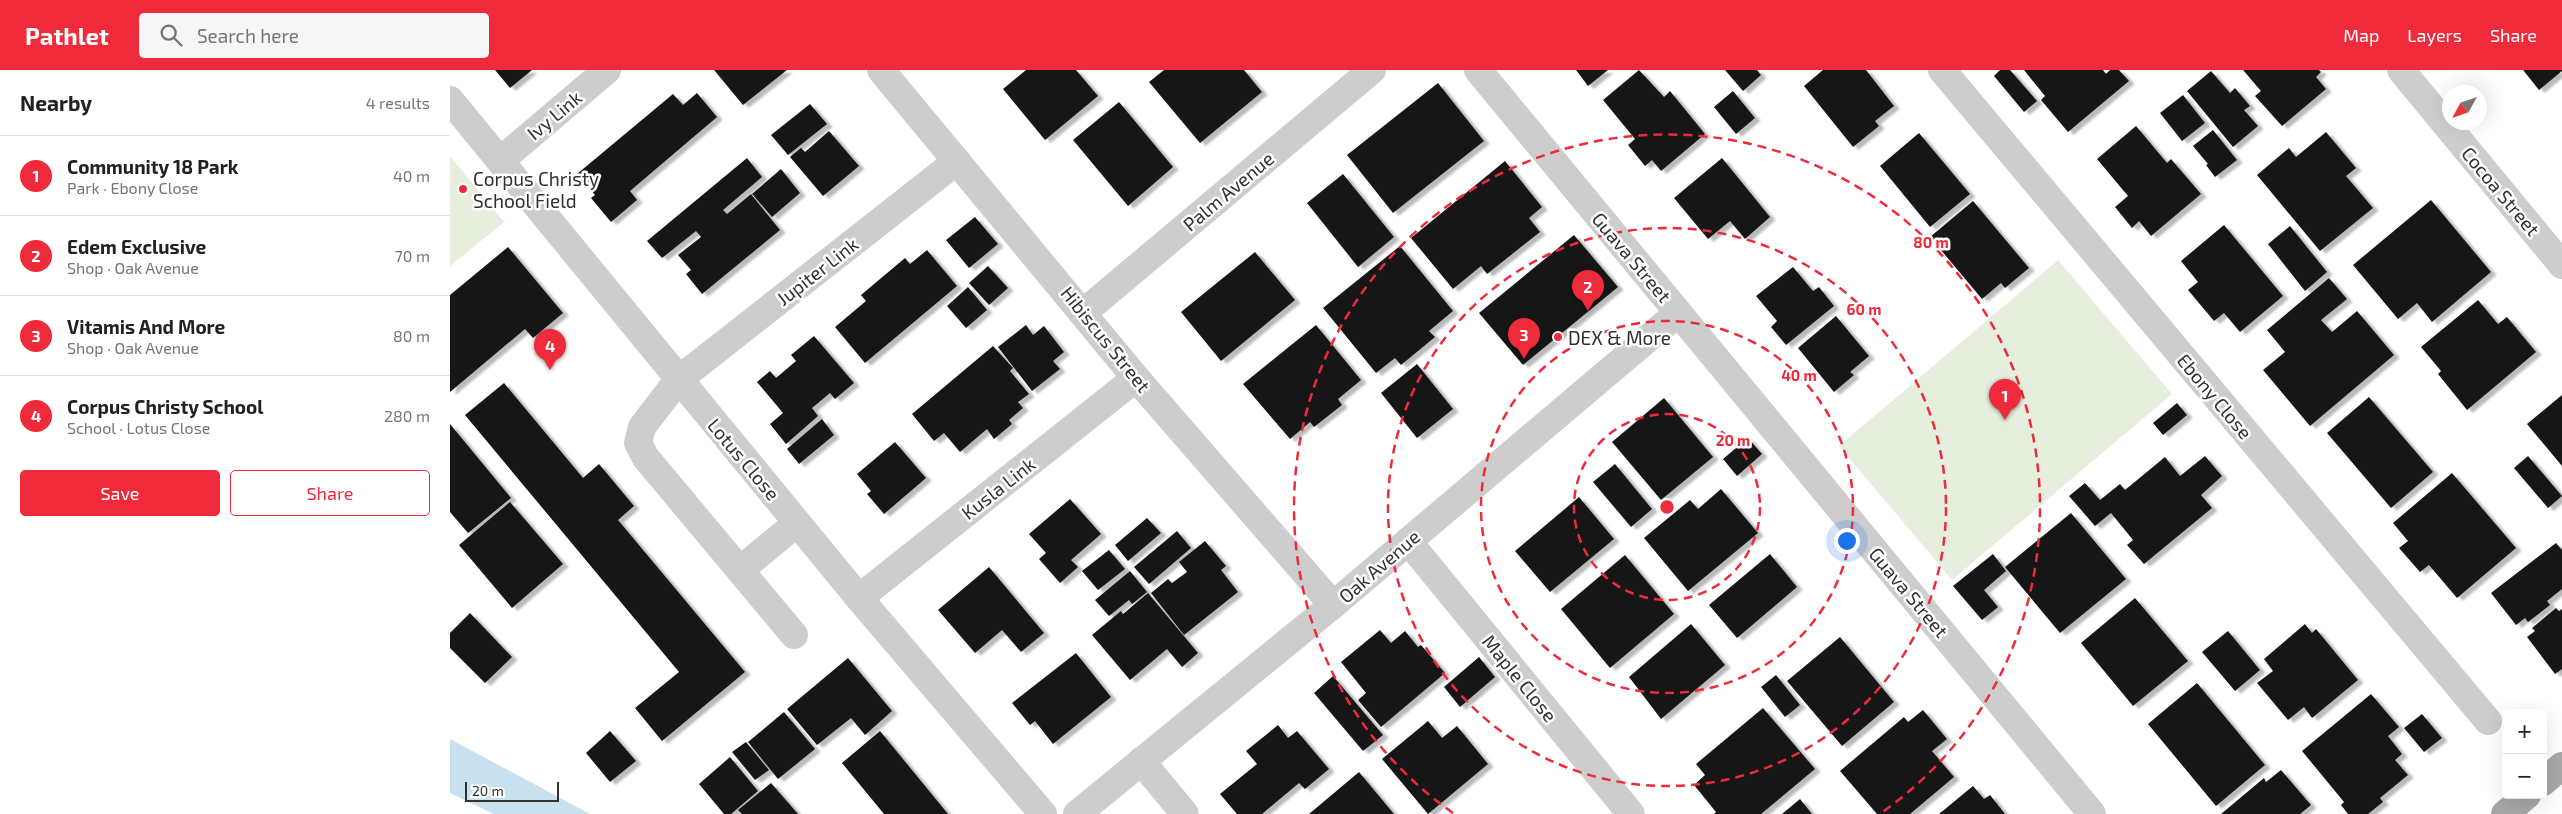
<!DOCTYPE html>
<html lang="en">
<head>
<meta charset="utf-8">
<style>
  :root { --surface:#fff; --page:#f6f6f6; --text:#202124; --muted:#757577; --line:#e0e0e0; --accent:#ef2a3a }
  body { margin:0; font-family:"Exo 2",sans-serif; background:var(--page); color:var(--text) }
  .controls { position:absolute; right:15px; bottom:15px; display:grid; overflow:hidden; border-radius:5px; box-shadow:0 5px 20px #0002 }
  .controls button { width:45px; height:45px; display:grid; place-items:center; padding:0; border:0; border-bottom:1px solid var(--line); background:var(--surface); color:var(--text); font:25px sans-serif }
  .compass { position:absolute; left:1992px; top:15px; width:45px; height:45px; border-radius:50%; background:var(--surface); box-shadow:0 5px 20px #0002; rotate:230deg }
  .scale { position:absolute; left:15px; bottom:12px; width:94px; box-sizing:border-box; padding-left:5px; border:2px solid #303030; border-top:0; font-size:14px; line-height:18px; white-space:nowrap; color:#303030; -webkit-text-stroke:4px #fff; paint-order:stroke }
  .you { position:absolute; left:1396px; top:470px; width:18px; height:18px; margin:-12px; border:4px solid #fff; border-radius:50%; background:#1a73e8; box-shadow:0 0 0 8px #1a73e833 }
  .badge { display:grid; place-items:center; width:32px; height:32px; border-radius:50%; background:var(--accent); color:#fff; font-size:16px; font-weight:700 }
  .pin { position:absolute; translate:-50% -41px; filter:drop-shadow(0 1px 2px #0008) }
  .pin::after { content:''; position:absolute; top:26px; width:18px; height:15px; background:inherit; clip-path:polygon(0 0,100% 0,50% 100%) }
  .list { margin:0; padding:0; list-style:none }
  h2 { display:flex; justify-content:space-between; align-items:center; height:65px; margin:0; padding:0 20px; font-size:21px }
  h2 small { font-size:16px; font-weight:400; color:var(--muted) }
  .list li { display:grid; grid-template-columns:32px 1fr auto; gap:15px; align-items:center; box-sizing:border-box; height:80px; padding:0 20px; border-top:1px solid var(--line) }
  .list b { display:block; font-size:19px; white-space:nowrap }
  .list p { margin:0; font-size:16px; white-space:nowrap; color:var(--muted) }
  .list em { font-size:16px; font-style:normal; color:var(--muted) }
  .actions { display:flex; gap:10px; padding:15px 20px }
  .actions a { flex:1; padding:11px 0; border:1px solid var(--accent); border-radius:5px; text-align:center; font-size:18px; color:var(--accent) }
  .actions .main { background:var(--accent); color:#fff }
  .icon { flex:none; width:28px; height:28px; fill:none; stroke:currentColor; stroke-width:2; stroke-linecap:round; stroke-linejoin:round }
  .map { position:relative; flex:none; width:2112px; height:744px; overflow:hidden }
  header { display:flex; align-items:center; gap:30px; box-sizing:border-box; height:70px; padding:0 25px; background:var(--accent); color:#fff }
  header strong { font-size:24px }
  nav { display:flex; gap:28px; margin-inline-start:auto; font-size:18px }
  .search { width:350px; height:45px; background:var(--page); display:flex; align-items:center; gap:12px; box-sizing:border-box; padding:0 18px; border-radius:5px; color:var(--muted); font-size:19px }
  main { display:flex }
  aside { flex:1; background:var(--surface) }
  .map>svg:first-child { display:block }
  .green { fill:#e6eedd }
  .water { fill:#c9e0ee }
  .building { fill:#171717; filter:url(#shadow) }
  .lines { fill:none; stroke-linecap:round; stroke-linejoin:round }
  .minor { stroke:#cdcdcd; stroke-width:28 }
  .major { stroke:#a8a8a8; stroke-width:28 }
  .ring { fill:none; stroke:#ef2a3a; stroke-width:2.5; stroke-dasharray:9 6 }
  .poi-dot { fill:#ef2a3a; stroke:#fff; stroke-width:2 }
  .labels { text-anchor:middle; dominant-baseline:central; stroke-width:5; stroke-linejoin:round; paint-order:stroke }
  .street-label { font-size:19px; fill:#303030; stroke:#fff }
  .poi-label { font-size:19px; fill:#303030; stroke:#fff; text-anchor:start }
  .centre { fill:#ef2a3a; stroke:#fff; stroke-width:2.5 }
  .ring-label { font-size:15px; text-anchor:middle; font-weight:bold; fill:#ef2a3a; stroke:#fff; stroke-width:5; stroke-linejoin:round; paint-order:stroke }
</style>
</head>
<body>
<header>
<strong>Pathlet</strong>
<div class="search"><svg class="icon" aria-label="search" viewBox="0 0 24 24"><circle cx="10" cy="10" r="6"/><path d="M15 15l6 6"/></svg>Search here</div>
<nav><a>Map</a><a>Layers</a><a>Share</a></nav>
</header>
<main>
<aside>
<h2>Nearby<small>4 results</small></h2>
<ul class="list">
<li><span class="badge">1</span><div><b>Community 18 Park</b><p>Park · Ebony Close</p></div><em>40 m</em></li>
<li><span class="badge">2</span><div><b>Edem Exclusive</b><p>Shop · Oak Avenue</p></div><em>70 m</em></li>
<li><span class="badge">3</span><div><b>Vitamis And More</b><p>Shop · Oak Avenue</p></div><em>80 m</em></li>
<li><span class="badge">4</span><div><b>Corpus Christy School</b><p>School · Lotus Close</p></div><em>280 m</em></li>
</ul>
<div class="actions"><a class="main">Save</a><a>Share</a></div>
</aside>
<div class="map">
<svg width="2112" height="744" viewBox="0 0 2112 744">
  <defs>
    <filter id="shadow"><feDropShadow dx="5.5" dy="3" stdDeviation="1" flood-color="#0004"/></filter>
  </defs>
  <rect width="100%" height="100%" fill="#fff"/>
  <!-- green -->
  <g class="green">
    <path d="M0,86L54,152L0,196Z"/>
    <path d="M1608,190L1722,324L1502,510L1389,376Z"/>
  </g>
  <!-- water -->
  <path class="water" d="M0,669L140,744H44L0,723Z"/>
  <!-- building -->
  <g class="building">
    <path d="M45,0H82L60,18Z"/>
    <path d="M264,0H337L293,35Z"/>
    <path d="M576,0H626L648,26L595,70L553,19Z"/>
    <path d="M714,0H794L812,22L750,73L699,12Z"/>
    <path d="M1126,0H1158L1138,16Z"/>
    <path d="M1189,0L1214,27L1220,21L1255,64L1211,101L1202,90L1195,96L1178,75L1185,69L1153,30Z"/>
    <path d="M1275,0H1307L1311,5L1293,21Z"/>
    <path d="M1373,0H1416L1444,36L1425,51L1429,56L1403,77L1354,16Z"/>
    <path d="M1550,0H1560L1587,31L1574,42L1544,6Z"/>
    <path d="M1574,0H1653L1656,4L1660,0H1669L1679,11L1618,62L1591,30L1595,26Z"/>
    <path d="M1793,0H1869L1871,2L1866,7L1876,19L1832,56L1805,26L1811,21Z"/>
    <path d="M2073,0H2112V1L2089,20Z"/>
    <path d="M1761,1L1780,23L1785,18L1800,36L1794,40L1808,56L1783,77L1737,21Z"/>
    <path d="M988,13L1034,71L943,143L897,85Z"/>
    <path d="M1283,21L1305,48L1286,64L1264,37Z"/>
    <path d="M247,23L267,47L180,121L187,130L161,152L141,128L145,125L127,104L223,24L233,35Z"/>
    <path d="M1733,25L1755,53L1732,71L1710,43Z"/>
    <path d="M669,32L723,97L678,136L623,70Z"/>
    <path d="M360,34L377,54L338,85L321,65Z"/>
    <path d="M1686,56L1717,93L1721,89L1751,124L1701,166L1689,151L1682,158L1665,137L1678,126L1647,89Z"/>
    <path d="M1763,60L1787,90L1765,107L1756,95L1758,94L1743,76Z"/>
    <path d="M379,61L409,96L373,126L340,87L351,78L355,82Z"/>
    <path d="M1876,62L1906,98L1896,106L1923,138L1870,181L1807,105L1839,78L1846,87Z"/>
    <path d="M1469,63L1520,124L1480,157L1430,96Z"/>
    <path d="M297,88L312,107L273,140L277,144L301,124L330,160L252,224L236,204L241,200L228,185L251,167L246,161L212,188L197,171Z"/>
    <path d="M1272,88L1320,147L1295,169L1280,151L1258,169L1224,128Z"/>
    <path d="M1055,91L1092,137L1079,148L1090,162L1037,204L1031,196L1003,219L961,168Z"/>
    <path d="M331,99L350,123L322,147L302,124Z"/>
    <path d="M893,104L944,167L908,197L857,133Z"/>
    <path d="M1981,130L2041,202L1982,252L1967,233L1948,249L1903,195Z"/>
    <path d="M1523,131L1579,198L1555,218L1551,213L1532,229L1480,167Z"/>
    <path d="M525,147L548,174L519,198L496,170Z"/>
    <path d="M1774,155L1833,226L1790,262L1774,243L1764,251L1738,220L1748,212L1731,191Z"/>
    <path d="M1840,156L1877,202L1855,221L1818,174Z"/>
    <path d="M1124,165L1168,217L1073,295L1029,243Z"/>
    <path d="M950,176L1003,241L979,261L985,267L951,295L945,288L926,303L873,238Z"/>
    <path d="M58,177L113,243L83,268L75,259L0,322V225Z"/>
    <path d="M477,180L507,216L415,293L385,257L416,231L411,225L455,188L460,194Z"/>
    <path d="M805,182L845,230L771,291L731,242Z"/>
    <path d="M538,196L558,218L539,235L519,213Z"/>
    <path d="M1343,197L1363,221L1369,217L1384,236L1336,275L1321,257L1327,251L1306,226Z"/>
    <path d="M1879,208L1897,229L1871,250L1882,262L1907,241L1944,285L1860,356L1813,300L1835,282L1817,260Z"/>
    <path d="M518,217L537,240L516,258L497,236Z"/>
    <path d="M2028,230L2048,254L2057,247L2086,282L2017,340L1988,304L1991,301L1971,277Z"/>
    <path d="M1386,246L1419,286L1400,302L1404,305L1384,322L1348,278Z"/>
    <path d="M576,255L583,265L594,256L614,282L603,291L610,299L582,321L548,277Z"/>
    <path d="M866,255L911,310L888,329L892,335L864,357L860,352L840,369L793,314Z"/>
    <path d="M364,266L404,313L385,329L380,323L362,338L368,346L336,374L320,354L333,343L307,312L320,301L326,308L346,291L341,285Z"/>
    <path d="M543,276L563,298L560,301L579,324L568,332L573,338L559,350L562,354L544,369L537,359L510,382L494,363L484,371L462,344Z"/>
    <path d="M967,294L1003,339L967,368L931,323Z"/>
    <path d="M54,313L133,408L149,394L184,436L168,450L295,602L212,671L185,638L229,602L15,345Z"/>
    <path d="M2112,325V396L2077,354Z"/>
    <path d="M1919,327L1983,402L1941,438L1877,363Z"/>
    <path d="M1214,328L1263,387L1211,430L1162,372Z"/>
    <path d="M1727,333L1737,345L1713,365L1703,353Z"/>
    <path d="M372,349L384,365L349,394L337,379Z"/>
    <path d="M0,354L61,428L18,463L0,442Z"/>
    <path d="M1298,368L1312,384L1287,406L1273,389Z"/>
    <path d="M445,372L476,408L434,444L417,424L421,421L407,404Z"/>
    <path d="M1755,386L1772,406L1751,425L1762,438L1694,494L1677,475L1683,470L1661,443L1645,456L1619,426L1635,413L1650,430L1670,414L1675,420L1715,387L1730,406Z"/>
    <path d="M2078,386L2112,426L2098,438L2064,398Z"/>
    <path d="M1165,394L1202,439L1181,457L1143,412Z"/>
    <path d="M2002,403L2066,478L2007,528L1979,495L1970,502L1949,478L1958,471L1943,453Z"/>
    <path d="M1271,419L1308,463L1238,521L1194,468L1240,430L1248,439Z"/>
    <path d="M1129,427L1164,469L1100,522L1065,481Z"/>
    <path d="M620,429L651,464L621,490L628,497L610,513L589,489L596,483L579,464Z"/>
    <path d="M60,432L113,494L62,538L9,475Z"/>
    <path d="M1621,443L1676,509L1610,563L1555,497Z"/>
    <path d="M697,448L711,463L678,491L665,475Z"/>
    <path d="M727,461L741,478L699,514L684,497Z"/>
    <path d="M755,471L776,496L771,500L788,522L734,565L701,523L718,509L722,513L737,502L729,492Z"/>
    <path d="M2106,473L2112,480V519L2097,531L2100,535L2078,552L2075,548L2066,555L2041,523Z"/>
    <path d="M659,480L675,499L648,520L632,501Z"/>
    <path d="M1320,484L1347,517L1287,568L1259,535Z"/>
    <path d="M1543,484L1556,501L1534,520L1548,537L1532,550L1503,516Z"/>
    <path d="M1175,485L1224,544L1160,598L1111,539Z"/>
    <path d="M539,497L594,563L571,582L552,560L525,583L488,540Z"/>
    <path d="M680,501L697,522L682,534L679,530L659,546L645,530Z"/>
    <path d="M698,523L748,583L732,597L717,579L680,610L642,565L671,541L673,544Z"/>
    <path d="M1685,528L1738,591L1683,636L1631,573Z"/>
    <path d="M2106,538L2109,541L2112,539V599L2105,604L2077,567L2085,561L2082,558Z"/>
    <path d="M20,543L62,587L35,613L0,578V563Z"/>
    <path d="M1241,554L1275,595L1211,649L1179,607Z"/>
    <path d="M1855,554L1862,563L1866,559L1908,610L1862,648L1854,637L1838,650L1807,613L1823,601L1814,589Z"/>
    <path d="M930,560L941,573L955,561L968,577L971,575L995,603L931,657L908,630L916,623L891,592Z"/>
    <path d="M1778,561L1810,600L1785,621L1752,582Z"/>
    <path d="M1390,567L1444,632L1392,676L1337,611Z"/>
    <path d="M626,583L661,627L603,674L585,651L580,655L562,633Z"/>
    <path d="M1029,587L1045,607L1010,637L994,617Z"/>
    <path d="M398,588L442,641L415,665L401,648L367,675L337,639Z"/>
    <path d="M1326,605L1350,635L1335,647L1311,617Z"/>
    <path d="M883,606L933,665L913,681L864,623Z"/>
    <path d="M1747,613L1815,695L1766,736L1698,654Z"/>
    <path d="M1921,624L1949,657L1938,666L1952,684L1945,690L1958,705L1930,728L1933,732L1918,744H1898L1891,735L1894,732L1852,681Z"/>
    <path d="M1313,638L1365,699L1311,744H1264L1266,742L1244,715L1255,705L1246,694Z"/>
    <path d="M1473,640L1497,669L1482,681L1504,707L1460,744H1427L1390,701L1454,647L1458,652Z"/>
    <path d="M334,642L365,679L328,709L298,672Z"/>
    <path d="M1972,644L1992,668L1974,682L1954,658Z"/>
    <path d="M978,651L992,668L1007,656L1038,694L978,744L932,689Z"/>
    <path d="M828,655L838,668L847,661L879,699L855,719L849,713L812,744H787L770,724L807,694L796,681Z"/>
    <path d="M160,661L186,691L160,712L136,683Z"/>
    <path d="M430,661L498,744H434L392,693Z"/>
    <path d="M296,672L319,700L305,710L282,682Z"/>
    <path d="M280,687L308,721L281,744H274L249,714Z"/>
    <path d="M1831,700L1861,735L1850,744H1771L1814,708L1816,712Z"/>
    <path d="M909,702L944,744H859Z"/>
    <path d="M321,713L348,744H292L288,740Z"/>
    <path d="M1523,716L1534,729L1540,725L1555,744H1489Z"/>
    <path d="M1350,729L1362,744H1332Z"/>
  </g>
  <g class="lines">
    <!-- minor -->
    <g class="minor">
      <path d="M431,0L686,308L883,535"/>
      <path d="M1028,0L1642,744"/>
      <path d="M1492,0L2038,651"/>
      <path d="M1951,0L2112,195"/>
      <path d="M0,30L409,528L593,744"/>
      <path d="M51,90L157,0"/>
      <path d="M634,242L922,0"/>
      <path d="M958,471L1181,744"/>
      <path d="M290,500L347,453"/>
      <path d="M409,528L686,308"/>
      <path d="M344,565L196,388L188,373L192,357L228,310L507,91"/>
      <path d="M691,691L735,744"/>
      <path d="M627,744L883,535L1228,243"/>
    </g>
    <!-- major -->
    <g class="major">
      <path d="M2093,712L2112,696"/>
      <path d="M2055,744L2077,725"/>
    </g>
  </g>
  <!-- distance rings -->
  <g class="ring">
    <circle cx="1217" cy="437" r="93"/>
    <circle cx="1217" cy="437" r="186"/>
    <circle cx="1217" cy="437" r="279"/>
    <path d="M1003 743A373 373 0 1 1 1431 743"/>
  </g>
  <!-- markers -->
  <g class="poi-dot">
    <circle cx="13" cy="119" r="5"/>
    <circle cx="1108" cy="267" r="5"/>
  </g>
  <g class="labels">
    <!-- street labels -->
    <g class="street-label">
      <text transform="translate(104 45) rotate(-40)">Ivy Link</text>
      <text transform="translate(778 121) rotate(-40)">Palm Avenue</text>
      <text transform="translate(2051 121) rotate(50)">Cocoa Street</text>
      <text transform="translate(1182 187) rotate(50)">Guava Street</text>
      <text transform="translate(367 201) rotate(-38)">Jupiter Link</text>
      <text transform="translate(656 269) rotate(51)">Hibiscus Street</text>
      <text transform="translate(1765 326) rotate(50)">Ebony Close</text>
      <text transform="translate(294 389) rotate(50)">Lotus Close</text>
      <text transform="translate(548 418) rotate(-38)">Kusla Link</text>
      <text transform="translate(929 496) rotate(-41)">Oak Avenue</text>
      <text transform="translate(1459 522) rotate(50)">Guava Street</text>
      <text transform="translate(1070 608) rotate(51)">Maple Close</text>
    </g>
    <!-- poi labels -->
    <g class="poi-label">
      <text x="23" y="108">Corpus Christy<tspan x="23" dy="22">School Field</tspan></text>
      <text x="1118" y="267">DEX &amp; More</text>
    </g>
  </g>
  <circle cx="1217" cy="437" r="8" class="centre"/>
  <g class="ring-label">
    <text x="1481" y="178">80 m</text>
    <text x="1414" y="245">60 m</text>
    <text x="1349" y="311">40 m</text>
    <text x="1283" y="376">20 m</text>
  </g>
</svg>
<div class="controls">
<button>+</button>
<button>−</button>
</div>
<svg class="compass" viewBox="-18 -18 36 36"><path d="M0-13l5 13h-10z" fill="#e53935"/><path d="M0 13l5-13h-10z" fill="#757577"/></svg>
<div class="scale">20 m</div>
<div class="you"></div>
<div class="pin badge" style="left:1555px;top:350px">1</div>
<div class="pin badge" style="left:1138px;top:241px">2</div>
<div class="pin badge" style="left:1074px;top:289px">3</div>
<div class="pin badge" style="left:100px;top:300px">4</div>
</div>
</main>
</body>
</html>
